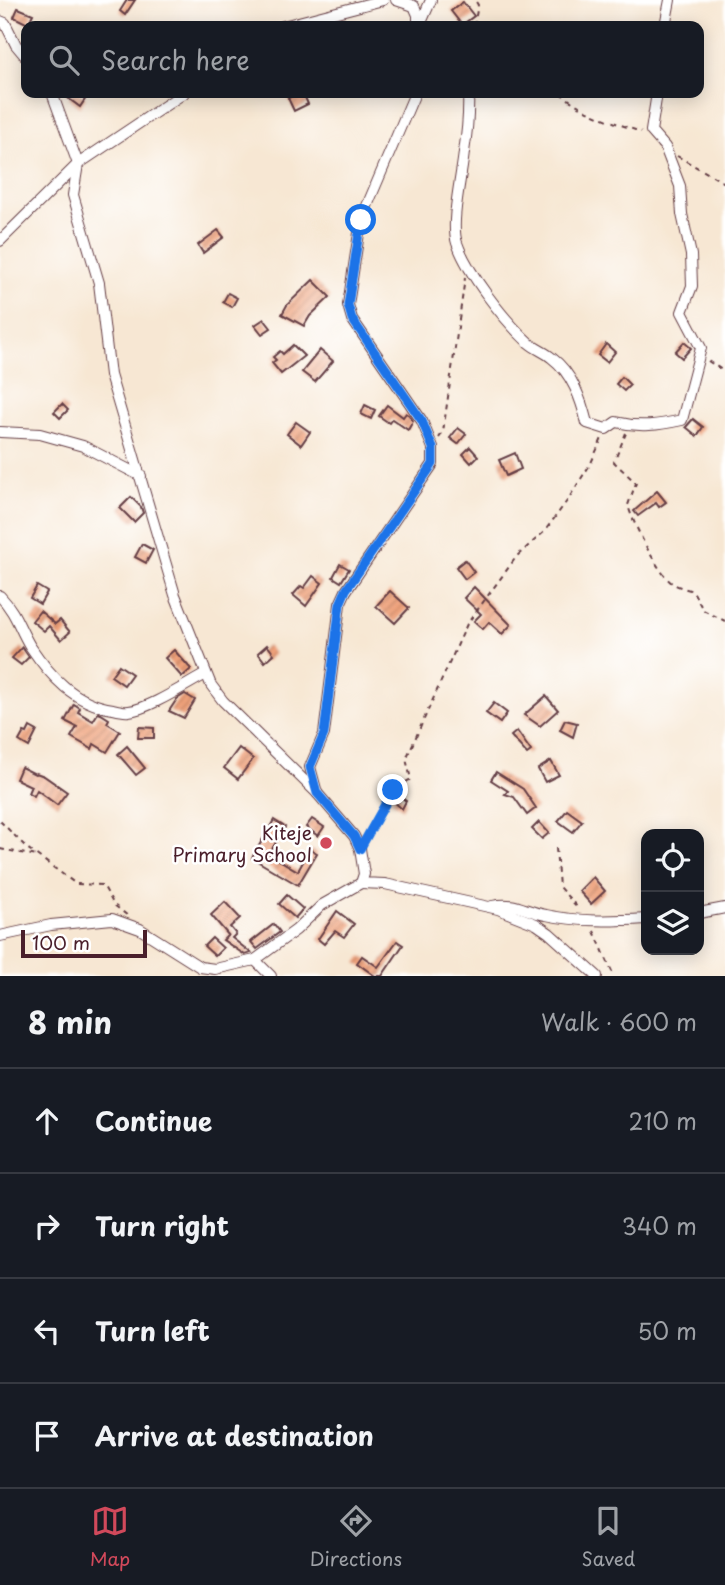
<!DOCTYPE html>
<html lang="en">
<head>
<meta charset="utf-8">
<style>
  :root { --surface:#171b24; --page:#20242c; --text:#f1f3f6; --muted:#9ea1a6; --line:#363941; --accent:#d1495b }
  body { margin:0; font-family:"Playpen Sans",sans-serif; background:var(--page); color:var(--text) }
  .controls { position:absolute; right:21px; bottom:21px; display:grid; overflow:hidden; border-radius:14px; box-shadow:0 4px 18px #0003 }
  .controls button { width:63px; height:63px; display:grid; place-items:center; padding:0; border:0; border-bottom:2px solid var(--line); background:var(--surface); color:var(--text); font:35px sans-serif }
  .scale { position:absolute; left:21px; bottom:18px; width:126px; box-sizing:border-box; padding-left:7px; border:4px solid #4a1f2b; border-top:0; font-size:19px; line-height:24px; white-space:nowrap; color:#4a1f2b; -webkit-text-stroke:5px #fff; paint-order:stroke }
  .stop { position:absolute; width:21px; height:21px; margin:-16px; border:5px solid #1a73e8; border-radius:50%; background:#fff }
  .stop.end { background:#1a73e8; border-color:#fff; box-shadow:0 2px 7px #0008 }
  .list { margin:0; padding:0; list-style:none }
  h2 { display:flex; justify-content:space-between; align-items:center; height:91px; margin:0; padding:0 28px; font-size:30px }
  h2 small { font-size:23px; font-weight:400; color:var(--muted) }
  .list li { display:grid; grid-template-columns:46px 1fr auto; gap:21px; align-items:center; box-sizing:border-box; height:105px; padding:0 28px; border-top:2px solid var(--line) }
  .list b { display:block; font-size:26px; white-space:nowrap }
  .list em { font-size:23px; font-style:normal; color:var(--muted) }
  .icon { flex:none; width:38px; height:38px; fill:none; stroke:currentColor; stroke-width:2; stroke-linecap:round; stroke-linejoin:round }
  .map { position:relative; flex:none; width:725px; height:976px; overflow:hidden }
  .search { position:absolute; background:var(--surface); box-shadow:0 4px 18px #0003; left:21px; right:21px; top:21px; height:77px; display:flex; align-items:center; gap:18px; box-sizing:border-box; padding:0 24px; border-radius:14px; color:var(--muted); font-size:26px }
  .sheet { height:511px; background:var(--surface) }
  nav { display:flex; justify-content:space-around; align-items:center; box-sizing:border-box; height:98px; border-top:2px solid var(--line); background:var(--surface); font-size:19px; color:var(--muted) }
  nav a { display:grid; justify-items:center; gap:4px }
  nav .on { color:var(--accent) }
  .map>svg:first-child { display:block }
  .building { fill:url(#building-hatch) }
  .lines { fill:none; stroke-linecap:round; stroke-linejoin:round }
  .minor-casing { stroke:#643d44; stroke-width:12 }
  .path { stroke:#643d44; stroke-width:2; stroke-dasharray:5 5; stroke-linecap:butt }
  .minor { stroke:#fff; stroke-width:10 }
  .route { stroke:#1a73e8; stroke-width:9 }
  .poi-dot { fill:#d1495b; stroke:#fff; stroke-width:2.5 }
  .labels { text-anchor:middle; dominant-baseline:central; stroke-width:5; stroke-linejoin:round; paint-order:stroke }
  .poi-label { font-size:19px; fill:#4a1f2b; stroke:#fff; text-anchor:end }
</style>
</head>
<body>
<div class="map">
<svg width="725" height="976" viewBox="0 0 725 976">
  <defs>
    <pattern id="building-hatch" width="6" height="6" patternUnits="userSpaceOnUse" patternTransform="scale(1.75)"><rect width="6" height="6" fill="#efa17a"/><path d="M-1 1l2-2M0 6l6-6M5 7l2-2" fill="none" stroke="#c48364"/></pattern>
  </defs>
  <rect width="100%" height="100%" fill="#fff"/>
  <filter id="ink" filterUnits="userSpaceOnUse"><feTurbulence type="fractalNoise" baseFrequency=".0143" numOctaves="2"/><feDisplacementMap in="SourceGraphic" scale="14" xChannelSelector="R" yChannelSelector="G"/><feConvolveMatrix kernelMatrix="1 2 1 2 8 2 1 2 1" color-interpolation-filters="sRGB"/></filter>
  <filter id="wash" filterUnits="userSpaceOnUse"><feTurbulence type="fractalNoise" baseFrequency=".00686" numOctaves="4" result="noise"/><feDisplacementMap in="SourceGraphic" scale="28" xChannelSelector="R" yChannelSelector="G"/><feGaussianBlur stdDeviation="1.57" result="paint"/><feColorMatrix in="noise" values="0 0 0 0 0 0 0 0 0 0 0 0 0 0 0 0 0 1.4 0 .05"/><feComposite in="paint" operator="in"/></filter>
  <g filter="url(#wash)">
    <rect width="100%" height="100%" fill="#f7e7d3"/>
    <g id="blocks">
      <!-- building -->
      <g class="building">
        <path d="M127,0H135L125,15L120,11Z"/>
        <path d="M463,2L474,16L462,25L451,11Z"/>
        <path d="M18,8L33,14L28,24L14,17Z"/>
        <path d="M72,93H79L86,98L80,107L68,98Z"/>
        <path d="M300,93H303L308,104L294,111L288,98Z"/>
        <path d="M218,230L224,237L203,253L198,245Z"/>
        <path d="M313,280L330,297L310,316L304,326L282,314L287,305Z"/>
        <path d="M228,293L237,298L232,307L223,302Z"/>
        <path d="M264,319L271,328L262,334L255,325Z"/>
        <path d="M684,342L691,348L682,358L675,352Z"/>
        <path d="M606,344L615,352L607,362L598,355Z"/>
        <path d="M293,345L304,356L281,374L272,363L276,360L273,357L280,351L283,354Z"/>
        <path d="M320,350L333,361L315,382L302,372Z"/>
        <path d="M622,377L630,385L624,391L616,384Z"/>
        <path d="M62,404L68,410L60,418L54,412Z"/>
        <path d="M365,405L375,410L371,419L361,414Z"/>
        <path d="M387,405L403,417L406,413L409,415L413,421L408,430L392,419L389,423L379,416Z"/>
        <path d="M693,419L703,427L697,436L686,427Z"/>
        <path d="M296,422L310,432L301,445L287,434Z"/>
        <path d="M458,428L466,434L458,444L450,438Z"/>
        <path d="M470,447L478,456L471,463L463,454Z"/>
        <path d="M515,453L521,469L506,476L499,460Z"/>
        <path d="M657,491L666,502L659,507L656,503L638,516L634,511Z"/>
        <path d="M131,497L141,507L143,513L134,522L120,508Z"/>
        <path d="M142,544L153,550L146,563L135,557Z"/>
        <path d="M465,560L474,572L465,579L456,567Z"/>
        <path d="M340,564L349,569L341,582L333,577Z"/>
        <path d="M313,576L322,583L306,606L293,595L301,586L304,588Z"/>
        <path d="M37,586L47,592L40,604L30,598Z"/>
        <path d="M474,587L511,625L502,634L489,622L483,629L474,621L481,614L464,598Z"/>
        <path d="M390,591L409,608L395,623L376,606Z"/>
        <path d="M40,611L55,624L60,620L70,632L61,640L49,626L44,631L32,621Z"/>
        <path d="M267,645L274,654L265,662L258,653Z"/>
        <path d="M22,647L29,657L21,665L12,658Z"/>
        <path d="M174,650L191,669L182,677L165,658Z"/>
        <path d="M119,665L132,674L124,685L111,676Z"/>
        <path d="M185,694L195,700L184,718L169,711L177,699Z"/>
        <path d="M546,696L558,710L540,726L524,715Z"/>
        <path d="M494,703L507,713L500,723L486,713Z"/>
        <path d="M74,704L80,708L78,712L93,721L98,713L101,714L109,719L107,723L120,731L107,752L94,744L92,749L71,737L77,727L65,721Z"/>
        <path d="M565,720L577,723L573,737L560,730Z"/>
        <path d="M30,727L37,731L29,747L19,741L24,732L27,733Z"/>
        <path d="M139,727L154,728V738H138Z"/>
        <path d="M517,731L531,751L527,754L511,736Z"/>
        <path d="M127,746L145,768L136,775L118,754Z"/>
        <path d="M239,748L253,759L238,779L224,768Z"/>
        <path d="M551,761L559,775L545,782L538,769Z"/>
        <path d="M21,767L35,774L36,773L44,776L67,792L57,805L37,790L34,796L28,793L31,786L16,779Z"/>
        <path d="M496,772L523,789L536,808L527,815L514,797L505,794L508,791L491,780Z"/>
        <path d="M397,794L406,801L402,809L392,800Z"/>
        <path d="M567,810L582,821L573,832L558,821Z"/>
        <path d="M312,819L324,827L318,836L306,827Z"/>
        <path d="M274,820L285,827L269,854L298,871L310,849L317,853L298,885L252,858Z"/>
        <path d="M539,822L549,833L542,839L532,829Z"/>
        <path d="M593,877L605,891L591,904L579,891Z"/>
        <path d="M287,895L303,909L295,918L279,904Z"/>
        <path d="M225,902L240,918L230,927L236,934L232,938L251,953L245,955L223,940L228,935L229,936L211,915Z"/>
        <path d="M337,911L354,924L344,937L335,931L324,944L318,939Z"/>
        <path d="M274,924L280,932L257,949L251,942Z"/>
        <path d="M212,938L223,948L215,956L204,946Z"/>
        <path d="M397,941L403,945L382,976H375L357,963L362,956L378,967Z"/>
      </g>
    </g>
  </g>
  <g filter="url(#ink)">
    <use href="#blocks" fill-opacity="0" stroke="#643d44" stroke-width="2"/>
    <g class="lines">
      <defs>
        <g id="minor">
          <path d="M396,0L414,6L418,15V26"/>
          <path d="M0,21L5,23L16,45L26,57"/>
          <path d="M420,25L431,0"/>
          <path d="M283,26L383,0"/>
          <path d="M665,26L670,0"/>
          <path d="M52,93L78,164L73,195L99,283L110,375L175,595L211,685L223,701L317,793L354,836L360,849L364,874L361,883L385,884L498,909L536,924L549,933L597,976"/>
          <path d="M468,93C469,112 467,133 464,152C462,174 450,223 457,243C468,274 504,320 529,343C536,349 545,352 552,358C572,373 581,399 587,423L606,429L616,422C640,428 659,425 682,420L701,348L682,312L692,286L691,255L682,214L680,186L665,147L651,131L657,93"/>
          <path d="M0,241L78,164L184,93"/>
          <path d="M0,432L40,434L83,446L141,476"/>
          <path d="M0,596C17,614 18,626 30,646C50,676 75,704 113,709C117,710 124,712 129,711C149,709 187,684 206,674"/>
          <path d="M317,793L310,767L324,734L340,604L346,591L433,464V448L422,421L352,319L348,305L361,220L415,93"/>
          <path d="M492,906C516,901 523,911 546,915C578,922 613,921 646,919"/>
          <path d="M699,913L725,908"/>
          <path d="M0,936L51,925L112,919L140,929L200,967L215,969L255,960L296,930L322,905L361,883"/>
          <path d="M255,960L271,976"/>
        </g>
      </defs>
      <!-- minor casing -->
      <use href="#minor" class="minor-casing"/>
      <!-- path -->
      <g class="path">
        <path d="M474,26L478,5L475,0"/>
        <path d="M560,93C584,112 612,122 641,132"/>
        <path d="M677,156L725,183"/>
        <path d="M708,361L725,372"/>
        <path d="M626,433L614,462L636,483L628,505C632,522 658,573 672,583C678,587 687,589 693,591L703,610L725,621"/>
        <path d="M439,438L443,432L465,278"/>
        <path d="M0,821L27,848L76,884L103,885L114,905L128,916"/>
        <path d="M366,838L393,790L411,779L406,759L467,624L517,556L544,532L567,501L591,463L603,436"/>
        <path d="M556,848L559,887L579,909"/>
        <path d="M0,849L37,856"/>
        <path d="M594,931L614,976"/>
      </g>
      <!-- minor -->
      <use href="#minor" class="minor"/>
    </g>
  </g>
  <g class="lines" filter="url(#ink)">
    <!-- route -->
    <path class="route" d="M361,220L348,305L352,319L422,421L433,448V464L346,590L340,604L324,734L310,767L317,793L354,836L360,849L393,790"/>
  </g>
  <!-- markers -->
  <circle class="poi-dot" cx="326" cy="843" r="7"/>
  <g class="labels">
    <!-- poi labels -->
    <g class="poi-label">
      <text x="312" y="832">Kiteje<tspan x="312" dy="22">Primary School</tspan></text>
    </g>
  </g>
</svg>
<div class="controls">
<button><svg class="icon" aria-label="locate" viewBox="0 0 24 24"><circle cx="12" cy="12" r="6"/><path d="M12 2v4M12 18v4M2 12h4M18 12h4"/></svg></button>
<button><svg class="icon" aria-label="layers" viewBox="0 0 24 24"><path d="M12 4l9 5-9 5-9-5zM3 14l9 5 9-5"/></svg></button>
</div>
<div class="scale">100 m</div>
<div class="stop" style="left:361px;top:220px"></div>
<div class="stop end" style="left:393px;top:790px"></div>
<div class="search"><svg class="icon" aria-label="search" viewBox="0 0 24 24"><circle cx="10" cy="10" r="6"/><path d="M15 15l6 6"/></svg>Search here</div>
</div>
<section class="sheet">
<h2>8 min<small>Walk · 600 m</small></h2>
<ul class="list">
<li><svg class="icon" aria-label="ahead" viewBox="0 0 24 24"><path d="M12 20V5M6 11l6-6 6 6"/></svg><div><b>Continue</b></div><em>210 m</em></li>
<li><svg class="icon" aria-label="right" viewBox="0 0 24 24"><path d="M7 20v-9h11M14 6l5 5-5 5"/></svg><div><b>Turn right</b></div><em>340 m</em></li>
<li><svg class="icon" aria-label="left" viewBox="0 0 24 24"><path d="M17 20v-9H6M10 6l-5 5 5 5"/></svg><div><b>Turn left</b></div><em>50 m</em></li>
<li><svg class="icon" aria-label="arrive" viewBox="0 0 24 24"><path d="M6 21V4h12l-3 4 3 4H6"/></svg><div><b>Arrive at destination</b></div></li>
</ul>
</section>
<nav>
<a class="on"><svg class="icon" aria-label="map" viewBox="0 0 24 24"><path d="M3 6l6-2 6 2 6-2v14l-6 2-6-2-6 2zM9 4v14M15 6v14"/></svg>Map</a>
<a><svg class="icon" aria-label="directions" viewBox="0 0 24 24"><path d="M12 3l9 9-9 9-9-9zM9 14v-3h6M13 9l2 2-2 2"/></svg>Directions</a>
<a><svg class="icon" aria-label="saved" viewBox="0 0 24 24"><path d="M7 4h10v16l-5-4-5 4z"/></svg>Saved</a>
</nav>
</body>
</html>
